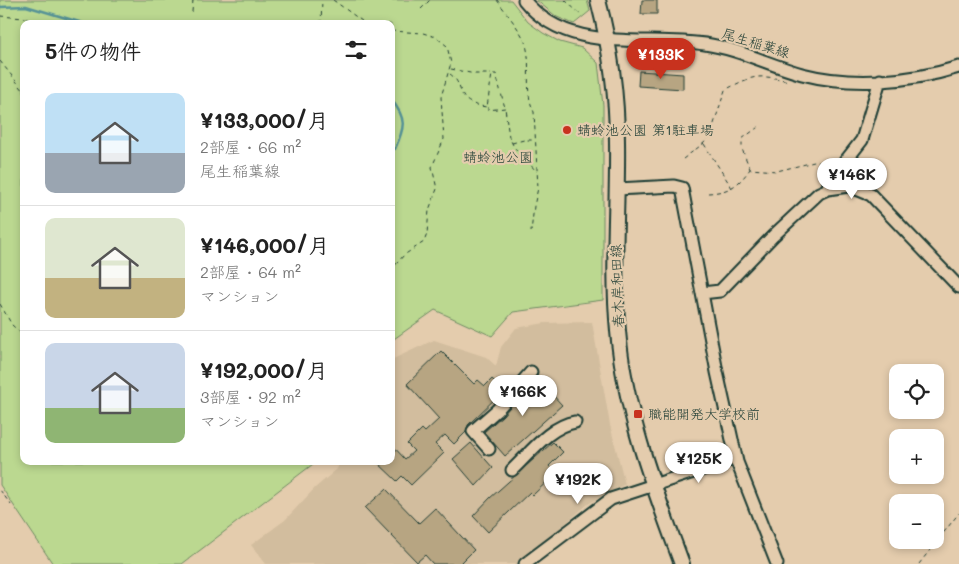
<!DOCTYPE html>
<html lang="ja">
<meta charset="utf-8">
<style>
:root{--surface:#fff;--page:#f2f2f2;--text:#222;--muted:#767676;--line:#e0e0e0;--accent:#c8321e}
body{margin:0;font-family:Mali,"Klee One",sans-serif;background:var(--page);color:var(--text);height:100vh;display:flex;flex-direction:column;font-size:19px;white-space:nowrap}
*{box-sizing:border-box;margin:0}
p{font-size:16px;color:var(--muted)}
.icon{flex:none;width:28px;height:28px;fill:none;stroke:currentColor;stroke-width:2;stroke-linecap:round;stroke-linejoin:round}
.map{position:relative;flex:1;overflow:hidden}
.sheet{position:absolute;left:20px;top:20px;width:375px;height:445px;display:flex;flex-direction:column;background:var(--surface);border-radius:10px;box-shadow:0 2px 8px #0003}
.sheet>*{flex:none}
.fabs{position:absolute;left:889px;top:364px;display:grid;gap:10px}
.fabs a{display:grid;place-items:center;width:55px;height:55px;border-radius:10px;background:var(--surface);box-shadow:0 2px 8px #0003;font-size:25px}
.price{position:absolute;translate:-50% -42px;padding:0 11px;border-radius:18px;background:#fff;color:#222;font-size:16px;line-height:32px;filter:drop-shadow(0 1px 2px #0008)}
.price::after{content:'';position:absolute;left:50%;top:30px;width:15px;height:11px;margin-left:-8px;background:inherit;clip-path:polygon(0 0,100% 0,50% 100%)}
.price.on{background:var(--accent);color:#fff}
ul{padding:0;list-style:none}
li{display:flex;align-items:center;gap:15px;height:125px;padding:0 25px}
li+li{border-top:1px solid var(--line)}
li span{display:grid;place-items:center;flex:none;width:140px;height:100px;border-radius:10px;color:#555}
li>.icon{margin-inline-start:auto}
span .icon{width:60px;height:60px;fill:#fffc;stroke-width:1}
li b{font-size:21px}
h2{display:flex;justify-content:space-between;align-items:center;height:60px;padding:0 25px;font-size:21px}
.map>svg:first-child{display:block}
</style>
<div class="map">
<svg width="959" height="564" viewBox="0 0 959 564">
<rect width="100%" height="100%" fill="#e4ccad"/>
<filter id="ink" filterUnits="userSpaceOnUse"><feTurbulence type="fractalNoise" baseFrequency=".02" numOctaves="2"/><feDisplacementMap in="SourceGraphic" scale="10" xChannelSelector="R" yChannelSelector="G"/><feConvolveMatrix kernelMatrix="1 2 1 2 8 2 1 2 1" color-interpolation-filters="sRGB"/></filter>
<g filter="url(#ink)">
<path fill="#d2bd9e" d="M592,322L610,425L625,484L588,504L518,564H266L251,545L285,520L315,488L337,469L340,461H391V360L434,340L486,357L496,366L501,347L516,328L545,323Z"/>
<path fill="#bbd890" stroke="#6d8a62" d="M0,0H511L528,22L543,33L560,42L582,48L598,63L603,105V300L513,312L492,336L435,310L391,341V24H24V461H317L182,564H53L0,485Z
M536,0H587L590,11L574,24L557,17Z"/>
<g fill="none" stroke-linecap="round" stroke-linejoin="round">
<path stroke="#579397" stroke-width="2.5" d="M0,7L26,6L86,24
M391,99C407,119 405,127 395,149"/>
</g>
<path fill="#b7a582" stroke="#1f3d34" d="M642,0H657V14H641Z
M639,71L683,74V89L638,86Z
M441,351L474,384L478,380L485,386L492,379L504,390L468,425L466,432L454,444L445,435L435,444L444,453L411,485L402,476L397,481L376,461H391V444L405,459L414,451L407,444L422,429L425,432L439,419L407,384Z
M536,377L562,405L505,456L484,432L503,415Z
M553,442L563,452L549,466L556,473L533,495L530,492L488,532L473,516L490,498Z
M471,443L493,468L476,486L453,459Z
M386,489L419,523L435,508L474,550L460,564H433L425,555L417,562L365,508Z"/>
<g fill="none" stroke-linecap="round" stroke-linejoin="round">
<defs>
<path id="minor" d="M524,0C568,55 643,35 705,44C739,49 769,65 802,74C852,87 910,82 959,67
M617,189L674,186L682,188L717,372L737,462L777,564
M828,189L829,182L862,140L880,80
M702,293L720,291L773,236L819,193L828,189L849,186L871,195L959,287
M489,449L473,431L497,410L531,372
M512,470C530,453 550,426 575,422
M525,564L611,499L736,458"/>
<path id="major" d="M598,0C610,46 617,94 617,142C618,205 612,268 618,331C625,413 654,488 682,564"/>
</defs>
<use href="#minor" stroke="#1f3d34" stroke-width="15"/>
<use href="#major" stroke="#1f3d34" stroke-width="18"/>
<path stroke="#1f3d34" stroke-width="1" stroke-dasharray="4 4" stroke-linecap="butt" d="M333,0L366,24
M497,0C504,10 522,32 525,42C533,64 523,90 534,112L538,188L534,206L531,232
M565,0L582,16
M421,9L430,0
M192,12L193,0
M0,16L24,18L46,24
M321,24L322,0
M391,31L423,33L436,37L447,46L451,63L441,97L444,139L432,167L437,189L429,210L427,234L424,242L404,255L391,270
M0,61L24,91
M451,69L475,74H491
M450,74C467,86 452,103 487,107L492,74H496L505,108L509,137L514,147L537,172
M488,107V110L505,108
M512,143L524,140H535
M704,144L732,188
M683,159L704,143L711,133L725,90C753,75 758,74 789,81
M750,169L742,149V139L761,125
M708,193C729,192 738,186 750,169L777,171L814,162L832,163
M0,304L12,325L24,336
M0,490L11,505
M919,564L959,513"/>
<use href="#minor" stroke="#e4ccad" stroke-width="11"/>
<use href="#major" stroke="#e4ccad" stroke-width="14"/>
</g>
</g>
<g fill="#c8321e" stroke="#e4ccad" stroke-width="2">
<circle cx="567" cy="130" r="5"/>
<rect x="633" y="409" width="10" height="10" rx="2.5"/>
</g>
<g text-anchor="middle" stroke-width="4.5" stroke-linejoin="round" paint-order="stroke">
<g font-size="14" fill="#1f3d34" stroke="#e4ccad">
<text transform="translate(756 43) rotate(17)" y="5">尾生稲葉線</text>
<text transform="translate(617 286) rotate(-92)" y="5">春木岸和田線</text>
</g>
<g font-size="14" fill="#1f3d34" stroke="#e4ccad" text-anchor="start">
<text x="577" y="135">蜻蛉池公園 第1駐車場</text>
<text x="648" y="419">職能開発大学校前</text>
</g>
<g font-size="14" fill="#274539" stroke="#e4ccad">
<text x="498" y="162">蜻蛉池公園</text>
</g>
</g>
</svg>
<div class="fabs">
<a><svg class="icon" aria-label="locate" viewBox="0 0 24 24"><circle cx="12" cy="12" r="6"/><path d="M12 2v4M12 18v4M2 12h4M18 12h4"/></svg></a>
<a>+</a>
<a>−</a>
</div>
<b class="price on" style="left:661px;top:80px">¥133K</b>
<b class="price" style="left:852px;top:200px">¥146K</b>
<b class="price" style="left:523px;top:417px">¥166K</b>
<b class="price" style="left:699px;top:484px">¥125K</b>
<b class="price" style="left:578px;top:505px">¥192K</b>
<section class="sheet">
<h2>5件の物件<svg class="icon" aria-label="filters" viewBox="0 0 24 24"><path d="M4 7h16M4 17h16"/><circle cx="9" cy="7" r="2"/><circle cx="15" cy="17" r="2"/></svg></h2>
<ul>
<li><span style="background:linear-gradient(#bfe0f5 60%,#9aa5b1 0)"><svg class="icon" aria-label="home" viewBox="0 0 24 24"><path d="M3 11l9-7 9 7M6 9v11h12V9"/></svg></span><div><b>¥133,000/月</b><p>2部屋 · 66 m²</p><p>尾生稲葉線</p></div></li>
<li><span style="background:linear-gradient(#dfe7d0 60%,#c2b280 0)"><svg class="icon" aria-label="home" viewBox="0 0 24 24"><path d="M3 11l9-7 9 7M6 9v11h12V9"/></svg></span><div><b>¥146,000/月</b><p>2部屋 · 64 m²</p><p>マンション</p></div></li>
<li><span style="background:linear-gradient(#c9d6e8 65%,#8fb573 0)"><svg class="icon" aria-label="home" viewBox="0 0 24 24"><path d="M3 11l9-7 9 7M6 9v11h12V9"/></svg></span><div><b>¥192,000/月</b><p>3部屋 · 92 m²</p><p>マンション</p></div></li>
</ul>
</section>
</div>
